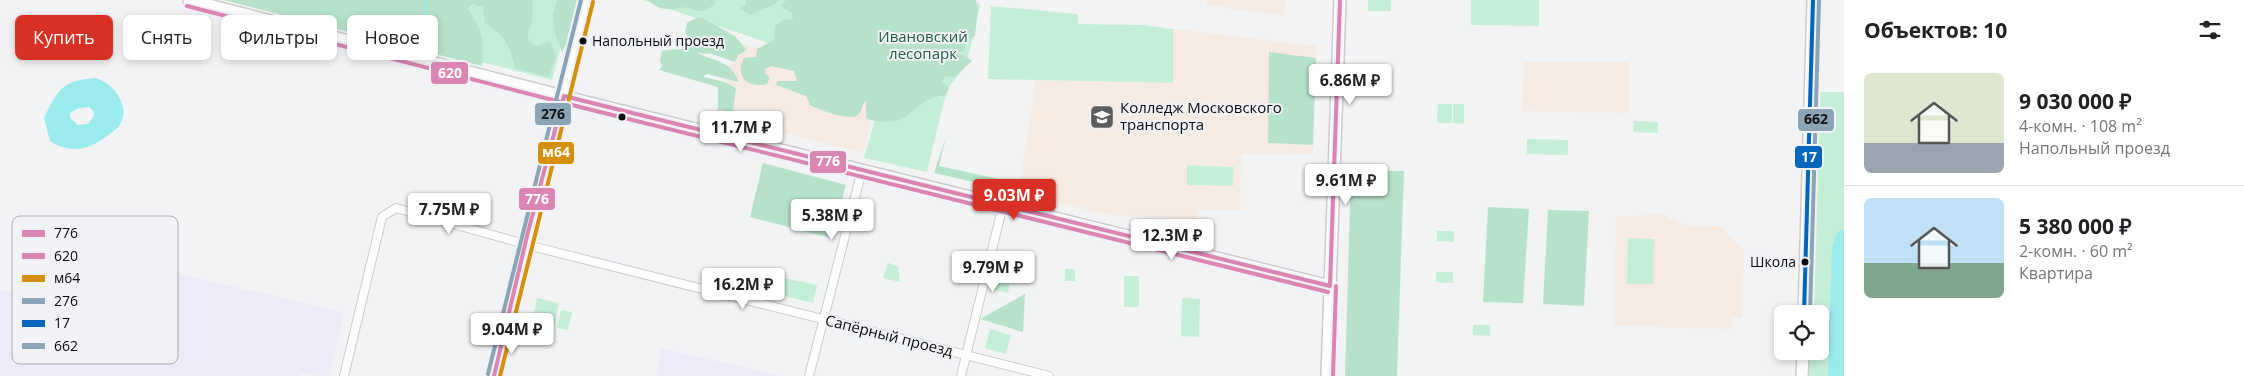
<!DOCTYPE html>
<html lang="ru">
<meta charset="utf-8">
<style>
:root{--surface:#fff;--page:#f2f2f2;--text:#202124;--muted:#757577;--line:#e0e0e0;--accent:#d93025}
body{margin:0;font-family:"Open Sans",sans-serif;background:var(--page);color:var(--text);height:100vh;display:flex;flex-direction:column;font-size:19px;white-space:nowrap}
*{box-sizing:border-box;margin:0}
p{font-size:16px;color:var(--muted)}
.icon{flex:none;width:28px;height:28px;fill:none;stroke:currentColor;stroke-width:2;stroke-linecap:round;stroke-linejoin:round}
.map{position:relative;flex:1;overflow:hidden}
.drawer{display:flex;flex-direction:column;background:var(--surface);width:400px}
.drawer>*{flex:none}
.guide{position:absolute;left:15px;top:15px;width:475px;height:45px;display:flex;gap:10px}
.fabs{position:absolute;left:1774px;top:305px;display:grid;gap:10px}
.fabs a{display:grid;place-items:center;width:55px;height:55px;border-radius:8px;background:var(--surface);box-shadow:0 2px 8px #0003;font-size:25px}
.price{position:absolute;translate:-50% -42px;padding:0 11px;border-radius:5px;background:#fff;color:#222;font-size:16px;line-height:32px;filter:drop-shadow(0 1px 2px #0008)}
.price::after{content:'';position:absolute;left:50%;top:30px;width:15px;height:11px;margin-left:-8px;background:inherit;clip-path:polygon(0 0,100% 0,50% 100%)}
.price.selected{background:var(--accent);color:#fff}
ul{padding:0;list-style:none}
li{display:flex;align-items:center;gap:15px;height:125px;padding:0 20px}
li+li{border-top:1px solid var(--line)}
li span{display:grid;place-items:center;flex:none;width:140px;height:100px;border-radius:8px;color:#555}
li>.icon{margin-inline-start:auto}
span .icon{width:60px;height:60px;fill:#fffc;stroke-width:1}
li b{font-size:21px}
h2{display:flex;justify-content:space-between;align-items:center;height:60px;padding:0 20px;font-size:21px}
.tag{padding:0 18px;border-radius:8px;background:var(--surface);box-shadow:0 2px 8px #0003;font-size:18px;line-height:45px}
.tag.selected{background:var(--accent);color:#fff}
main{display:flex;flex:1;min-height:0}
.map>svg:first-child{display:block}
</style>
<main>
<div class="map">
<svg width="1844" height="376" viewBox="0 0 1844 376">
<rect width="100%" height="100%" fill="#f1f3f5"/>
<path fill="#f5ebe3" d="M1207,0H1285L1284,16L1207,5Z
M1173,29L1316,46L1313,154L1241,153L1240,210H1198L1197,219L1108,215L1052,201V189L1020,184L1036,80L1173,83Z
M736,42L881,82L863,153L715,115Z
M1524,62H1629V113L1522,111Z
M1661,214L1684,225L1721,226L1744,251L1742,318H1733L1732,329L1614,326L1616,217Z"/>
<path fill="#eeeaf7" d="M93,253L344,313L329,376L300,374L299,376H0V290L80,309Z
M662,348L779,376H656Z"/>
<path fill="#c4efd6" d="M236,0H573L552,80Z
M643,0H971L975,4L979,3L980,7L966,66L950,85L943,104L927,172L864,158L882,95L777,46Z
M1368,0H1391V11H1368Z
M1471,0H1539V26L1471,25Z
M991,6L1078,14V24L1142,25L1173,29V83L988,79Z
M1815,92H1844V376H1806V351H1820V314H1808Z
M1438,104H1452V123H1437Z
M1453,104H1464V124L1453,123Z
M1634,121L1658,122V133L1633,132Z
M1527,139L1568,140V155L1527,154Z
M1187,165L1234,167L1233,186L1187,185Z
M1437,231H1454V242L1437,241Z
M1628,238L1654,239L1653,284H1627Z
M888,263L898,266L900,282L883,278Z
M998,265L1012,267L1008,293L994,290Z
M1065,269H1075V281H1065Z
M1436,272H1453V283L1436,282Z
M1124,276H1139V307H1124Z
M784,278L817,285L813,303L780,295Z
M537,298L559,303L554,327L532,322Z
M1182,298L1200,299L1199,337L1181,336Z
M561,310L572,312L568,330L557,328Z
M1473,325H1490V336L1473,335Z
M990,329L1011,335L1006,354L985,348Z"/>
<path fill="#b6e2c9" d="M224,0H533L532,21L527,40L536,46L550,41L556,56L549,77L515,68C508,42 507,38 485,23L483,7L472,4L467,9C484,30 484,40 482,66Z
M557,0H579L569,39L562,52L555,33L553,16Z
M649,0H715V4C705,12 698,14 687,7C673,10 659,12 649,0Z
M745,0H780C772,7 761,8 751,15L740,9L746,4Z
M786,0H976L978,9L975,36L967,41L964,51L957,53L965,56L972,61L954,77L945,76L942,82L949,88L945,95C907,99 918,131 866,119V100C862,105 862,110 859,114C853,123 818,109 810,105L806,96L776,85L777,81H797L794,71L771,66L765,69V73L770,78L767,84C748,89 734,76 744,58L756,57L757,49L774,40L775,26L783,20L793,19L792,13L780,6Z
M697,18H703L735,36L747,50L738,55L735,62L712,54L697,53C716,62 730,60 739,82L707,74L703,77L725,82L736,88L733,112L718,110V87L659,70L662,66L660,60L662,51C671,48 678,51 688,47L690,38L685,33L687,23Z
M1269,52L1316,58L1313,145L1268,143Z
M946,137L939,166L999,179L996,187L934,173Z
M763,163L846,185L831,238L750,217Z
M1351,171H1404L1397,376H1345Z
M1488,207L1529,209L1523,303L1483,302Z
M1548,210L1589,211L1584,306L1543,304Z
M1025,294L1023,332L980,319Z"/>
<path fill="#9bebed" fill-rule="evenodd" d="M96,78C114,84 132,107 119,126C116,130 110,133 107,136C89,150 70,154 50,141L44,118C58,90 62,80 96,78ZM89,107L93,111L94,116L88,124L78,125L70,118V113L79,108Z
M1844,229V376H1828L1832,249C1834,241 1835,230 1844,229Z"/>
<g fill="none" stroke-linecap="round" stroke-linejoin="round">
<path stroke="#9bebed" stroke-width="2" d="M426,0V24"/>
<defs>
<path id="street" d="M344,376L382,217L396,208L539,248L1049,376
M809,376L862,170
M961,376L1003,205"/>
<path id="secondary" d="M189,0L582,101L1330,286
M1804,314L1813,0
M494,376L587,0
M1327,376L1340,0
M1802,376L1803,351"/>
</defs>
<use href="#street" stroke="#cacbcd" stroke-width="10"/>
<use href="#secondary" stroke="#cacbcd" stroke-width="14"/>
<use href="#street" stroke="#fdfdfe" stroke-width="8"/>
<use href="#secondary" stroke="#fdfdfe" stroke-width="11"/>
<defs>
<path id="bus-1" d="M564,96L1330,286
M1330,286L1340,0
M494,376L528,232L564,96"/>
<path id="bus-2" d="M187,6L580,107L1328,292
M1333,376L1336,286"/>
<path id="bus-3" d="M500,376L593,2"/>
<path id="bus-4" d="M488,374L581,0"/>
<path id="bus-5" d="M1804,314L1813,0"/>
<path id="bus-6" d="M1810,314L1819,0"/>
</defs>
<use href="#bus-1" stroke="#f0f2f6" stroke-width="8"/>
<use href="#bus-2" stroke="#f0f2f6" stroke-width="8"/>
<use href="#bus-3" stroke="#f0f2f6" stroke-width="8"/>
<use href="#bus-4" stroke="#f0f2f6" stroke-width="8"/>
<use href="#bus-5" stroke="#f0f2f6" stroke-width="8"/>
<use href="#bus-6" stroke="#f0f2f6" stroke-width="8"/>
<use href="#bus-1" stroke="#da85b4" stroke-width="4"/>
<use href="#bus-2" stroke="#da85b4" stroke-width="4"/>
<use href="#bus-3" stroke="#d4900a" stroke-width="4"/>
<use href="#bus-4" stroke="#8ba5b6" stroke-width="4"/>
<use href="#bus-5" stroke="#0065bd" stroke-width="4"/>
<use href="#bus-6" stroke="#8ba5b6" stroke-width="4"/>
</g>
<defs>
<symbol id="university-square" viewBox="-11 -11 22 22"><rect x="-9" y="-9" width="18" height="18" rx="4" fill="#5c5d5e" stroke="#f0f2f6"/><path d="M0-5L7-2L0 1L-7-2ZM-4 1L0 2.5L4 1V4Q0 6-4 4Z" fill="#fff"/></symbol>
</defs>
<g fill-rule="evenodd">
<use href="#university-square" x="1088" y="103" width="28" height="28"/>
</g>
<g fill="#0b0c0d" stroke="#f0f2f6" stroke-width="2">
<circle cx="583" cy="41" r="4.5"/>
<circle cx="622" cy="117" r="4.5"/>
<circle cx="1805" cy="262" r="4.5"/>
</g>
<g text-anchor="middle" stroke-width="4" stroke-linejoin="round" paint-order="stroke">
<g font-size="14" fill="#0b0c0d" stroke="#f0f2f6" text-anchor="start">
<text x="592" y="46">Напольный проезд</text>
<text x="1796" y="267" text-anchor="end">Школа</text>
</g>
<g font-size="15" fill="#225b3c" stroke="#f0f2f6">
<text x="923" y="42">Ивановский<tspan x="923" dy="17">лесопарк</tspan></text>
</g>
<g font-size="15" fill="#0b0c0d" stroke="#f0f2f6" text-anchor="start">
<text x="1120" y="113">Колледж Московского<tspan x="1120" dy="17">транспорта</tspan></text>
</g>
<g font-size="15" fill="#0b0c0d" stroke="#f0f2f6">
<text transform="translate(889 336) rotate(14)" y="5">Сапёрный проезд</text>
</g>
</g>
<rect x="12" y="216" width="166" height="148" rx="8" fill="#f0f2f6" stroke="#abadb0" stroke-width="1"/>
<rect x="22" y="230" width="23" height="7" fill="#da85b4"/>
<rect x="22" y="253" width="23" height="6" fill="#da85b4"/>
<rect x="22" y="275" width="23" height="7" fill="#d4900a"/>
<rect x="22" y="298" width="23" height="6" fill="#8ba5b6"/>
<rect x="22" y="320" width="23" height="7" fill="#0065bd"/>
<rect x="22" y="343" width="23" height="6" fill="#8ba5b6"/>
<g font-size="14" fill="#0b0c0d">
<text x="54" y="238">776</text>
<text x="54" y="261">620</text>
<text x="54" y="283">м64</text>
<text x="54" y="306">276</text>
<text x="54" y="328">17</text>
<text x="54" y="351">662</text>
</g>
<g stroke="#f0f2f6" stroke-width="2">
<rect x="430" y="61" width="39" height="24" rx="5" fill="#da85b4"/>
<rect x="534" y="102" width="38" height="24" rx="5" fill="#8ba5b6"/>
<rect x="1797" y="108" width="38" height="24" rx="5" fill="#8ba5b6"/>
<rect x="537" y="141" width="38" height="24" rx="5" fill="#d4900a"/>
<rect x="1794" y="145" width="29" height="24" rx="5" fill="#0065bd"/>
<rect x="809" y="150" width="38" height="24" rx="5" fill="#da85b4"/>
<rect x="518" y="187" width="38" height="24" rx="5" fill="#da85b4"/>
</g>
<g font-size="14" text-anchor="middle" font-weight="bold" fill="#fff">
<text x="450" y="78">620</text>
<text x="556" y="157">м64</text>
<text x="1809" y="162">17</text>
<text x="828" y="166">776</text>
<text x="537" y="204">776</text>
</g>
<g font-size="14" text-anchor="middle" font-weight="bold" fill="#111">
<text x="553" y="119">276</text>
<text x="1816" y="124">662</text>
</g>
</svg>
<div class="fabs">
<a><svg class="icon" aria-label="locate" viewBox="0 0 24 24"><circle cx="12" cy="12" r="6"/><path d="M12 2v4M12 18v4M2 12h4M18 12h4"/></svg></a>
</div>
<b class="price" style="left:1350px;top:106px">6.86M ₽</b>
<b class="price" style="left:741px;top:153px">11.7M ₽</b>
<b class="price" style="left:1346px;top:206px">9.61M ₽</b>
<b class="price selected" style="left:1014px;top:221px">9.03M ₽</b>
<b class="price" style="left:449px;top:235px">7.75M ₽</b>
<b class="price" style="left:832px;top:241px">5.38M ₽</b>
<b class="price" style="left:1172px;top:261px">12.3M ₽</b>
<b class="price" style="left:993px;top:293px">9.79M ₽</b>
<b class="price" style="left:743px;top:310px">16.2M ₽</b>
<b class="price" style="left:512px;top:355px">9.04M ₽</b>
<div class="guide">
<a class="tag selected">Купить</a>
<a class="tag">Снять</a>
<a class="tag">Фильтры</a>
<a class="tag">Новое</a>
</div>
</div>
<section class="drawer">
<h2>Объектов: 10<svg class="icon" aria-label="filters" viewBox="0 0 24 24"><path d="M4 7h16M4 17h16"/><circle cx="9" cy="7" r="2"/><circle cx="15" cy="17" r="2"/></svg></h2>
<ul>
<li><span style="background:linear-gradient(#dfe7d0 70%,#9aa5b1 0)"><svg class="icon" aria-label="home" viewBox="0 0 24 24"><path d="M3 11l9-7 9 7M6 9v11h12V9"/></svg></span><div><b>9 030 000 ₽</b><p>4-комн. · 108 m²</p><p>Напольный проезд</p></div></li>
<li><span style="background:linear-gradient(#bfe0f5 65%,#7fa58c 0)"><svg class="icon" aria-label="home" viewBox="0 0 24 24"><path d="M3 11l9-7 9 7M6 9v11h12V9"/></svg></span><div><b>5 380 000 ₽</b><p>2-комн. · 60 m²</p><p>Квартира</p></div></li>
</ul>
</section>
</main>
